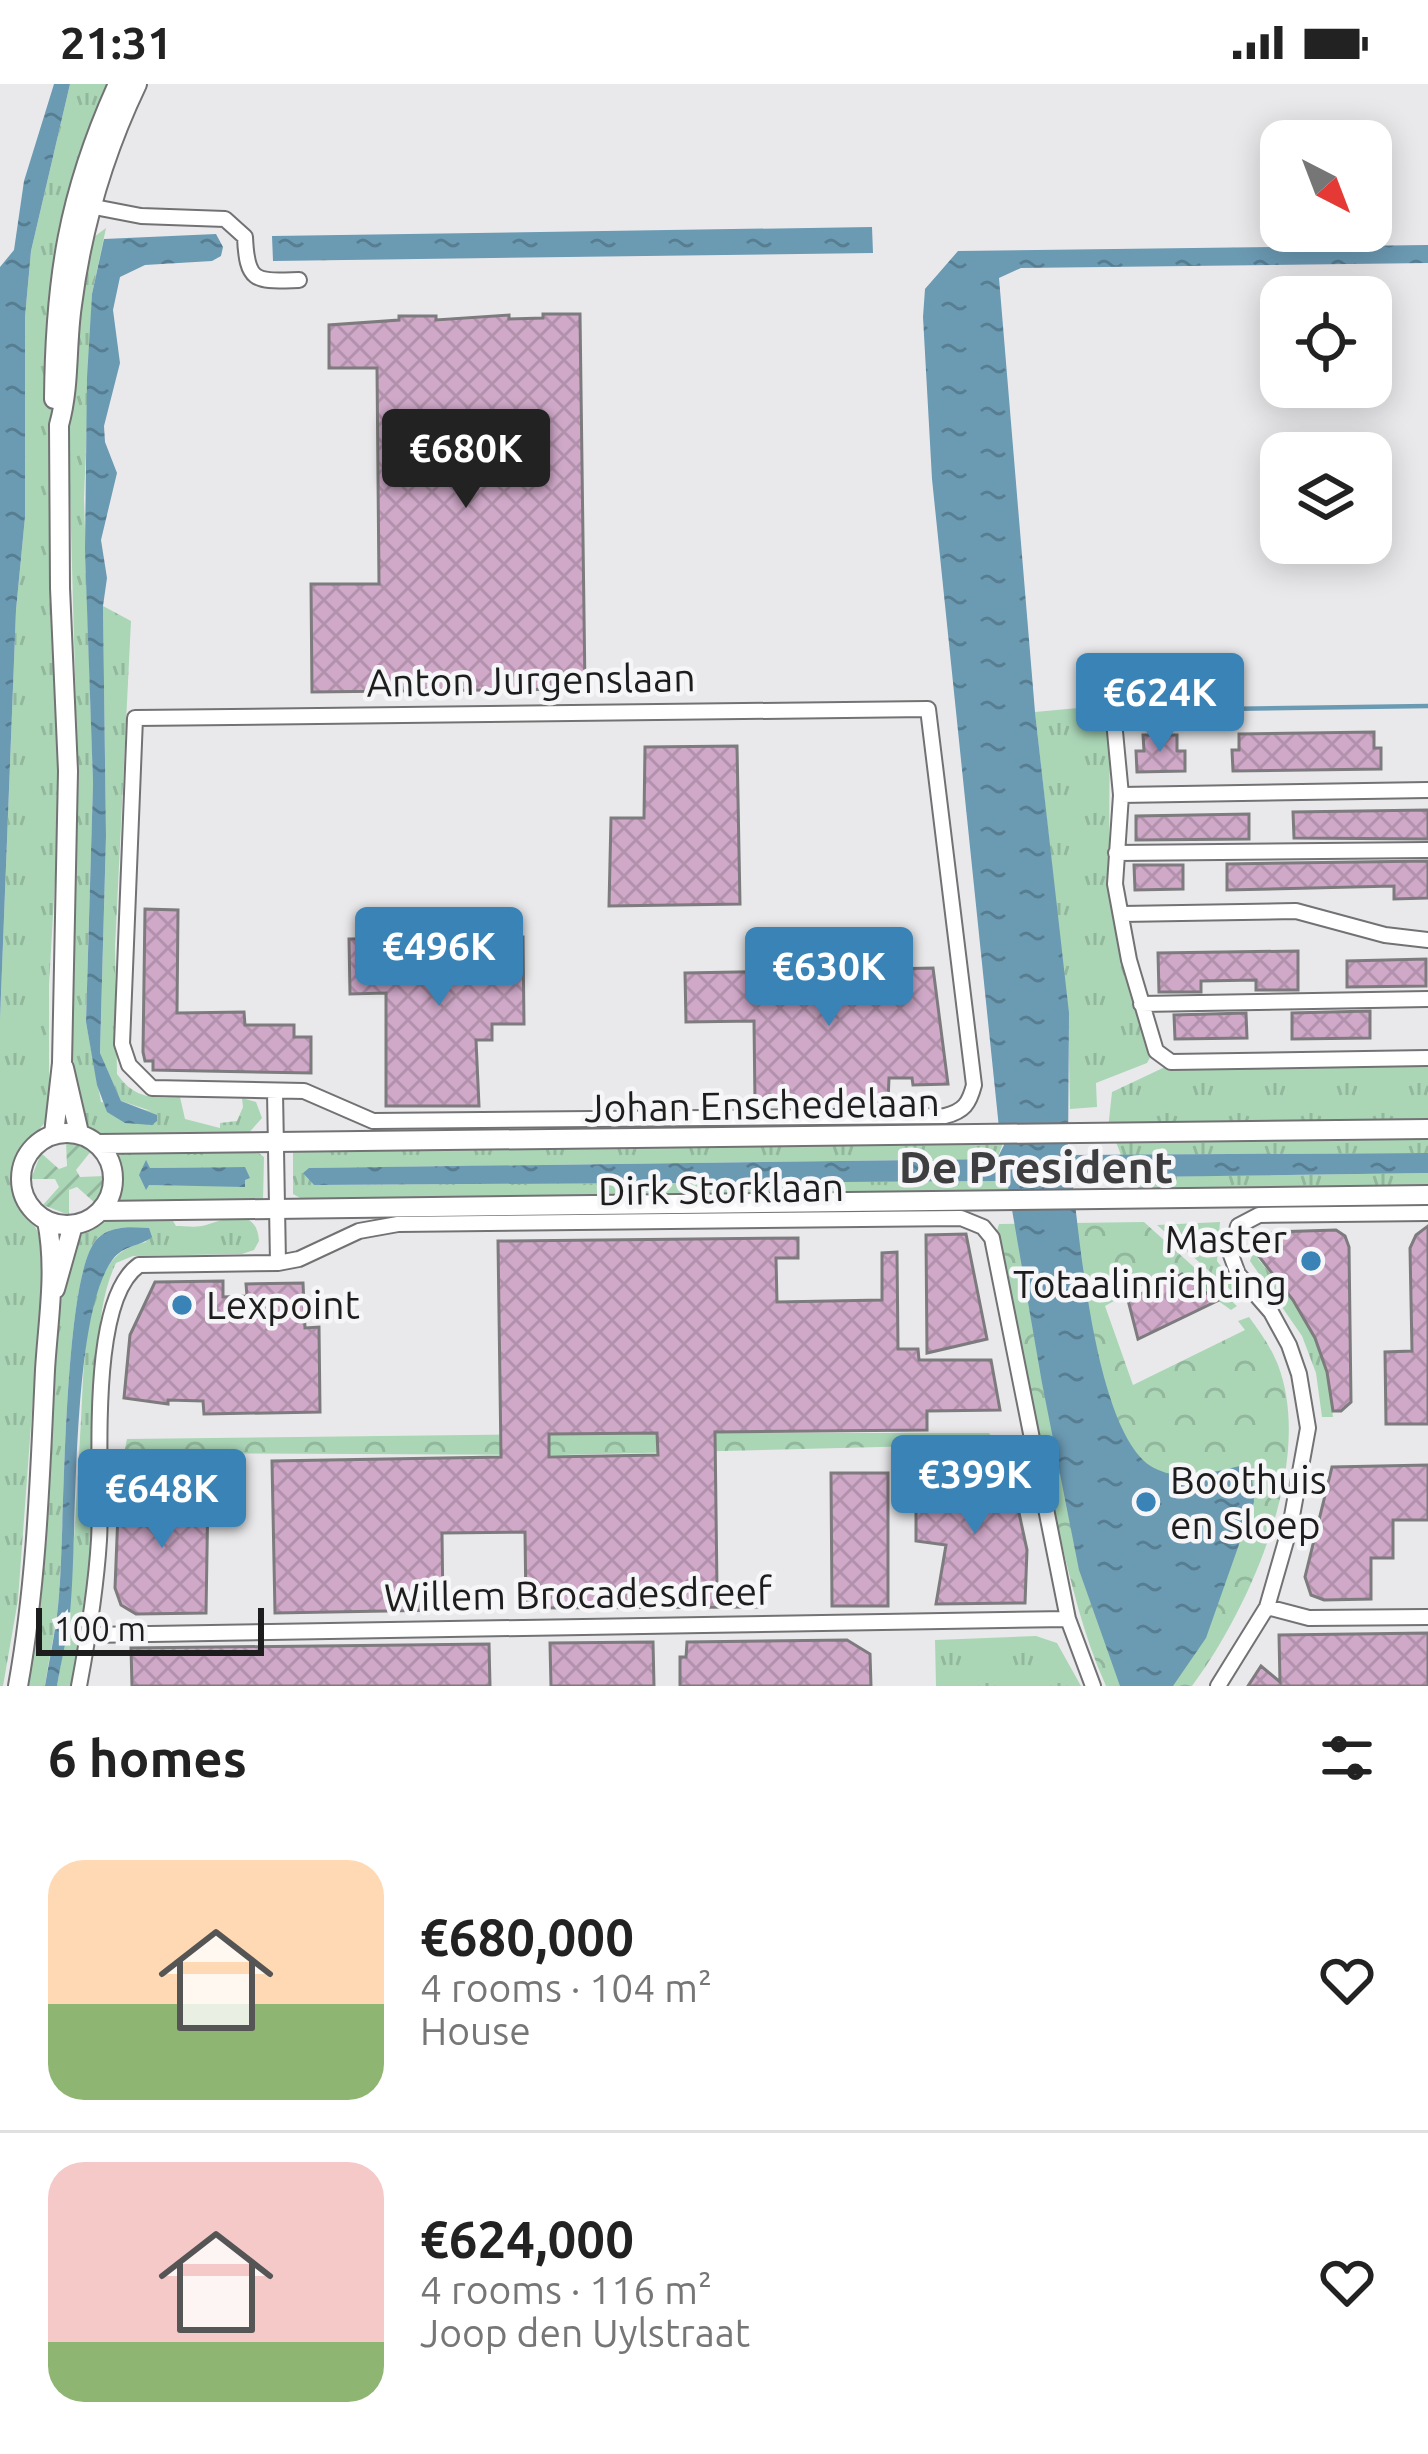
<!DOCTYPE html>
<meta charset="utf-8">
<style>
:root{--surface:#fff;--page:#f2f2f2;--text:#222;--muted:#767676;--line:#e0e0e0;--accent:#3a83b7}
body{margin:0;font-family:Ubuntu,sans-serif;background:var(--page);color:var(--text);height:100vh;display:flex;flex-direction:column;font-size:45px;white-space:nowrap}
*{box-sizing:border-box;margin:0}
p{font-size:39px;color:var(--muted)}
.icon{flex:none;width:66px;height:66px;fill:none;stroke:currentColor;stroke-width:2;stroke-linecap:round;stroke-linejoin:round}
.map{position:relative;height:1602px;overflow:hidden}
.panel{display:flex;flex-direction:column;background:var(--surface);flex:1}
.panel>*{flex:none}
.needle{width:78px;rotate:138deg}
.fabs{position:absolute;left:1260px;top:36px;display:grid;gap:24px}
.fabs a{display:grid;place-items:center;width:132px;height:132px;border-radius:24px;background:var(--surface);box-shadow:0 6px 30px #0003;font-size:60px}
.scale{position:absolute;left:36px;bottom:30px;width:228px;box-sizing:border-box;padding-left:12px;border:6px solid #1d1d1e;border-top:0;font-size:33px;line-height:42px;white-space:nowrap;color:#1d1d1e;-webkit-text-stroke:9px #f6f6f8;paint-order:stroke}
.price{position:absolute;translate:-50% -102px;padding:0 27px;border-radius:12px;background:var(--accent);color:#fff;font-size:39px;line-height:78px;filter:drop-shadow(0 3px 6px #0008)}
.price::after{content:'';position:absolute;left:50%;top:72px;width:36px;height:27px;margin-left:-18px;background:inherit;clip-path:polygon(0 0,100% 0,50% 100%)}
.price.selected{background:#222;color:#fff}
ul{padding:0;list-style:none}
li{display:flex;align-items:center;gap:36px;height:300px;padding:0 48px}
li+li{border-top:3px solid var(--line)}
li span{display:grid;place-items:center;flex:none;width:336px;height:240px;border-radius:36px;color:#555}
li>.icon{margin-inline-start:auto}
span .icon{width:144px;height:144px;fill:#fffc;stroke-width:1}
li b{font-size:51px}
h2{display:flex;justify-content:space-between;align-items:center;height:144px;padding:0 48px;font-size:51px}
.status{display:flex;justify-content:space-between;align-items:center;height:84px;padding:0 60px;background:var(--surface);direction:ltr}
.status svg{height:33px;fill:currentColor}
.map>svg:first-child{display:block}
</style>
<div class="status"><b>21:31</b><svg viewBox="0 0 49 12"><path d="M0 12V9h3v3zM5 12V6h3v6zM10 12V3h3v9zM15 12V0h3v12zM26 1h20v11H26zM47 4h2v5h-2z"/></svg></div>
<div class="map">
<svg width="1428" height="1602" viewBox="0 0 1428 1602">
<defs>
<pattern id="grass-tufts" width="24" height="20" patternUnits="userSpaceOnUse" patternTransform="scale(3)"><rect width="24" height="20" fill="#aad6b6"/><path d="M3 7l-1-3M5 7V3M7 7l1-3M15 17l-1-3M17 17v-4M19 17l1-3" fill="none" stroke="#92b79c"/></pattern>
<pattern id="forest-crowns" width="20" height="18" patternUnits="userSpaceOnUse" patternTransform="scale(3)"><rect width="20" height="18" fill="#aad6b6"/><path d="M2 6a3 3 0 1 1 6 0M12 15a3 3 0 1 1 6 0" fill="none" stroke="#92b79c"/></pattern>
<pattern id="garden-furrows" width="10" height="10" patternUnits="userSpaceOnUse" patternTransform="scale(3)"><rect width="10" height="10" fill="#aad6b6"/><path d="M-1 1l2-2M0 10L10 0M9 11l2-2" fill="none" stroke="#92b79c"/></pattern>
<pattern id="water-ripples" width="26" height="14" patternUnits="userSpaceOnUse" patternTransform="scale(3)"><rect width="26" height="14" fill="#6b9ab3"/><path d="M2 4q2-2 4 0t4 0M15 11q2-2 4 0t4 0" fill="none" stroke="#577d91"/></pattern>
<pattern id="building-cross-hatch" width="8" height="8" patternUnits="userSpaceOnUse" patternTransform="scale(3)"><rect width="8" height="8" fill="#d0a9c9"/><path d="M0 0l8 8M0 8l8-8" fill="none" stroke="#b291ac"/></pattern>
</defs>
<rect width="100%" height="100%" fill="#e9e9eb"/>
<path fill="url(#grass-tufts)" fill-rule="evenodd" d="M70,0H115L52,231L50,455L59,727L49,901V1031C42,1048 26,1053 18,1068C0,1110 36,1128 44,1166L18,1516L3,1602H0V936L16,526L25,433V233L31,167Z
M106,144L92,210L84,414L93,699L86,938L101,1018L151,1027L121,1017L100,970L106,752L103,522L131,537L115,863L117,990C135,1015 151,1014 180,1013L185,1035L220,1044V1039L237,1037L243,1023L242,1014L256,1018L262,1034L247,1051L103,1055L83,1037L73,982L71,901L78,700L68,337L87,158Z
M1110,621L1109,778L1124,887L1151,972L1147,979L1096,999L1097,1023L1070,1025L1068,928L1035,628Z
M1428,980V1039L1108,1045L1112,1008L1165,983Z
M1428,1050V1069L1121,1071L1114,1053Z
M991,1056L1003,1059L997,1075L310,1084L304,1089L314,1101L1008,1097L1011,1110L311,1120L293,1110V1067Z
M113,1066L256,1067L264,1073L263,1117L115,1121C124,1100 125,1086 113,1066ZM150,1084L244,1083L245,1102L148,1101Z
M1428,1089V1107L1141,1109L1132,1093Z
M113,1131L173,1137L176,1142C185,1142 197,1144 206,1141C227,1134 257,1123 259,1157L254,1166L242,1170L133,1172L116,1179C92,1229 99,1298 96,1353C93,1437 88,1519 73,1602H57C72,1520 75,1437 80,1354C84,1300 81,1239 104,1190C114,1170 125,1163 146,1158L149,1144C130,1143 111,1141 97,1155C62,1192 65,1449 59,1511C57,1541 49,1572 45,1602H28L46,1464L57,1249L62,1211L78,1152Z
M1220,1138L1217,1177L1245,1213L1242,1216L1157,1141Z
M1258,1155V1175L1293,1216L1315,1254L1327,1288L1333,1333H1322L1316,1289L1302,1252L1250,1177Z
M1036,1552L1057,1559L1081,1602H936L935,1556Z"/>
<path fill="url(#forest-crowns)" d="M1144,1138L1237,1222L1231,1226L1172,1184L1150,1204L1145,1200L1105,1222L1133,1301L1245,1246L1238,1237L1249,1233C1260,1248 1271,1263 1278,1281C1315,1378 1250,1524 1192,1602H1106C1083,1551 1071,1498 1058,1444C1033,1346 1016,1246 997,1147L999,1140Z
M624,1349H989L998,1360L560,1371L124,1369L127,1355Z"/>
<path fill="url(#garden-furrows)" d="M66,1057L92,1066L76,1086L80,1093L105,1092L104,1104L95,1119L77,1103L69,1106V1131L43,1121L59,1103L55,1095H31L41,1069L59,1085L67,1082Z"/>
<path fill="url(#water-ripples)" d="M54,0H70L31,167L25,233V433L16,526L0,936V183L14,166L24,97Z
M872,143L873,169L273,177L272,152Z
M216,150L223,163L221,172L212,177L145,181L120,193L113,226L120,279L104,342L105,358L117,389L101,456L107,494L103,522L106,752L100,969L121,1017L157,1031V1037L152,1041L125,1039L107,1028L97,1001L86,938L93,699L85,466L87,294L92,210L104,155Z
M1428,161V179L1021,184L999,194L1035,628L1069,929L1068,1071L1428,1069V1089L1072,1094C1080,1156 1096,1353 1154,1384C1183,1399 1215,1387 1245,1381L1252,1393L1254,1418L1206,1554L1173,1602H1120L1079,1486L1042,1299L1007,1097L314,1101L303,1089L309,1084L997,1075L1004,1061L999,1044L932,395L923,233L925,205L958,167Z
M146,1076L150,1084L245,1083L250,1094L245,1096V1103L149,1101L146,1106L139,1091Z
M149,1144L152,1153C139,1163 124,1161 113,1175C70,1232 78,1450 70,1529C67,1554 61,1578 57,1602H45C50,1572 57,1541 59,1511C65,1449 62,1191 97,1155C111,1141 131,1143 149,1144Z"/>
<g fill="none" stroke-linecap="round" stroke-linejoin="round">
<path stroke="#6b9ab3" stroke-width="4.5" d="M1092,627L1428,622"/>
</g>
<path fill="url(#building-cross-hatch)" stroke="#7d7b7d" stroke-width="3" fill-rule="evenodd" d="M543,230H580L585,605L312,608L311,500H379L377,284H329V241L399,236V232H436V236L509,231V235L543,234Z
M1374,648V664H1381V685L1233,687L1232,666H1239V650Z
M1143,651H1177V667H1185V687L1137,688L1136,667H1144Z
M737,662L740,820L609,822L611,734H644L645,663Z
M1428,726V755L1294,754L1293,728Z
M1249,730V755L1136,756V732Z
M1428,777V814L1394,815V802L1227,806V780Z
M1134,781H1183V805L1135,806Z
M145,825L178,826L177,929L244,928L245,941H294V953H311V989L153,986V977H145L143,968Z
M523,853L524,940H492V956H476L479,1022H386V909L350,910L349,855Z
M1298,867V906H1256V896L1201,897V908H1159L1158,869Z
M1426,875V902L1347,903V877Z
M933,884L948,1000L913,1001L912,994H889L888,1017L755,1019L754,937L686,938L685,889Z
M1370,927V954L1292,955V929Z
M1246,929L1247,954L1175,955L1174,931Z
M1428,1142V1340H1386L1385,1268L1412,1267L1410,1164L1416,1151Z
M1336,1146L1345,1152L1349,1163L1351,1318L1341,1327H1333L1327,1288L1315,1254L1293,1216L1257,1170L1260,1158L1273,1148Z
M966,1150L987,1255L927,1269L926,1151Z
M798,1154V1174H776L777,1218L882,1216V1169L897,1168L898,1265H918L919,1276H991L1000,1326L927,1327V1346L715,1348L717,1504L764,1503V1523L526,1524L525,1448L442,1449L443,1526L275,1529L272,1377L501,1373L498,1157ZM657,1349L658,1371L549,1373V1350Z
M1182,1190L1217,1217L1138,1255L1128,1216Z
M223,1197V1213L247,1212L246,1200L303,1199L305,1244L319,1243L320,1328L204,1330L203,1317L168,1316V1320L124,1314L130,1251L155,1198Z
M1428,1381V1436H1393V1474H1371V1515L1324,1516L1311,1511L1305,1493L1332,1383Z
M1010,1387L1027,1466L1025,1519L936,1520L946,1461L916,1457V1415H929V1388Z
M831,1389H888V1522H832Z
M119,1404L208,1408L206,1529L136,1530L121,1521L115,1504Z
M1428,1549V1602H1248L1261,1582L1280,1598L1279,1551Z
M847,1556L870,1570L871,1602H680V1573H686L687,1558Z
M653,1558L654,1602H551L550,1559Z
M489,1560L490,1602H132L131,1564Z"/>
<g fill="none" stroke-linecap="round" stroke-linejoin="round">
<defs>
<path id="street" d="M84,121L141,132L225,135L245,153C247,200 256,197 299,196
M928,625L974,1001C969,1020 964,1027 945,1032L373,1037L304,1007L152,1004L129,981L122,960L135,634Z
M1114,637L1121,711L1115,800L1129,876L1156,967L1171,978L1428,974
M1121,711L1428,706
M1116,769L1428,766
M1122,830L1296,827L1385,851L1428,856
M1141,920L1428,915
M278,1179L299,1175L359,1147L398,1140L961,1134L983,1143L992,1154L1068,1535L1093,1602
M1267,1523L1309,1534L1428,1533
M89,1551L1068,1535
M79,1602C88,1554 96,1505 99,1456C103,1393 86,1218 139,1181L278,1179L275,1008
M1218,1602L1267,1523L1290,1443L1308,1344L1299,1290L1289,1261L1271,1228L1238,1190L1231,1171L1238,1142L1259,1131L1428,1129"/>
<path id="secondary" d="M54,315C55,195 68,110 118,0
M64,984L79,1049
M21 1095a46 46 0 1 1 92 0a46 46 0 1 1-92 0Z
M54,1050L62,979L68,687L60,504L59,341C70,302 66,261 72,221C82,143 103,71 137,0
M98,1060L1428,1045
M100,1127L1428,1111
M55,1205L73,1141
M18,1602C37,1497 40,1392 45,1286C48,1236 57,1186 47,1137"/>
</defs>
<use href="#street" stroke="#727274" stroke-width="18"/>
<use href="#secondary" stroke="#727274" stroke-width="22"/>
<use href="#street" stroke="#fff" stroke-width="14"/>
<use href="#secondary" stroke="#fff" stroke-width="18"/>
</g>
<g fill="#3a83b7" stroke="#f6f6f8" stroke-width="4.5">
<circle cx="1311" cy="1177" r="12"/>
<circle cx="182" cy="1221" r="12"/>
<circle cx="1146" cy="1418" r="12"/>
</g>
<g text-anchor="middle" stroke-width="9" stroke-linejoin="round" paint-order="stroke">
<g font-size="39" fill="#1d1d1e" stroke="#f6f6f8">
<text transform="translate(531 596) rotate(-1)" y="14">Anton Jurgenslaan</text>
<text transform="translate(762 1021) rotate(-1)" y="14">Johan Enschedelaan</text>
<text transform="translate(721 1105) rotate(-1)" y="14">Dirk Storklaan</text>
<text transform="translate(578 1510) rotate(-1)" y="14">Willem Brocadesdreef</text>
</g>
<g font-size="39" fill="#1d1d1e" stroke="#f6f6f8" text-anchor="start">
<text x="1287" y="1169" text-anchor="end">Master<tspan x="1287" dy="45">Totaalinrichting</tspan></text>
<text x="206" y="1235">Lexpoint</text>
<text x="1170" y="1410">Boothuis<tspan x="1170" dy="45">en Sloep</tspan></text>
</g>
<g font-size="45" font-weight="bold" fill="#3e3e40" stroke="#f6f6f8">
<text x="1036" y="1099">De President</text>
</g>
</g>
</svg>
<div class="fabs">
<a><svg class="needle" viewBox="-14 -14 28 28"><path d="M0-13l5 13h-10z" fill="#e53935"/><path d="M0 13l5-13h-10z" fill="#767676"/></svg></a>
<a><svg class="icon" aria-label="locate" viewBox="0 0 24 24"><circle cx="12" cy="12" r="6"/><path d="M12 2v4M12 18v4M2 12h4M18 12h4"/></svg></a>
<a><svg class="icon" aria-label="layers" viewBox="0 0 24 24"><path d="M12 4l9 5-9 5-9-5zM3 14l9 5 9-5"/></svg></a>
</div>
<div class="scale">100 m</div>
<b class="price selected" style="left:466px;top:427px">€680K</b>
<b class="price" style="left:1160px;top:671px">€624K</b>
<b class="price" style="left:439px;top:925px">€496K</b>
<b class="price" style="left:829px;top:945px">€630K</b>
<b class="price" style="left:975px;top:1453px">€399K</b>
<b class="price" style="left:162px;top:1467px">€648K</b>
</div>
<section class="panel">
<h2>6 homes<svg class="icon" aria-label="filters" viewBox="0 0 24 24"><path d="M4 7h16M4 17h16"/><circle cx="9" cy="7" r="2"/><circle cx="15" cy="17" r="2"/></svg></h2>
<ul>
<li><span style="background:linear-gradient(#ffd9b3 60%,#8fb573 0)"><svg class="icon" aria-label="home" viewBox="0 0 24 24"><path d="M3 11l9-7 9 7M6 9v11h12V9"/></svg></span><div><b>€680,000</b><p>4 rooms · 104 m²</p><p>House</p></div><svg class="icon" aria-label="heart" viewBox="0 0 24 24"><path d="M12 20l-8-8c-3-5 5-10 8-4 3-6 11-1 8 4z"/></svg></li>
<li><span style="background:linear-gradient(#f6c9c9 75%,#8fb573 0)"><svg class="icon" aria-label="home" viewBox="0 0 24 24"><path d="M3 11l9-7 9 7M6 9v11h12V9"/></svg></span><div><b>€624,000</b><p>4 rooms · 116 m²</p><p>Joop den Uylstraat</p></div><svg class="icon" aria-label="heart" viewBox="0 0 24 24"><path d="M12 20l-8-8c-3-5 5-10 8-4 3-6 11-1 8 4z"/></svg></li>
</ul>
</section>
